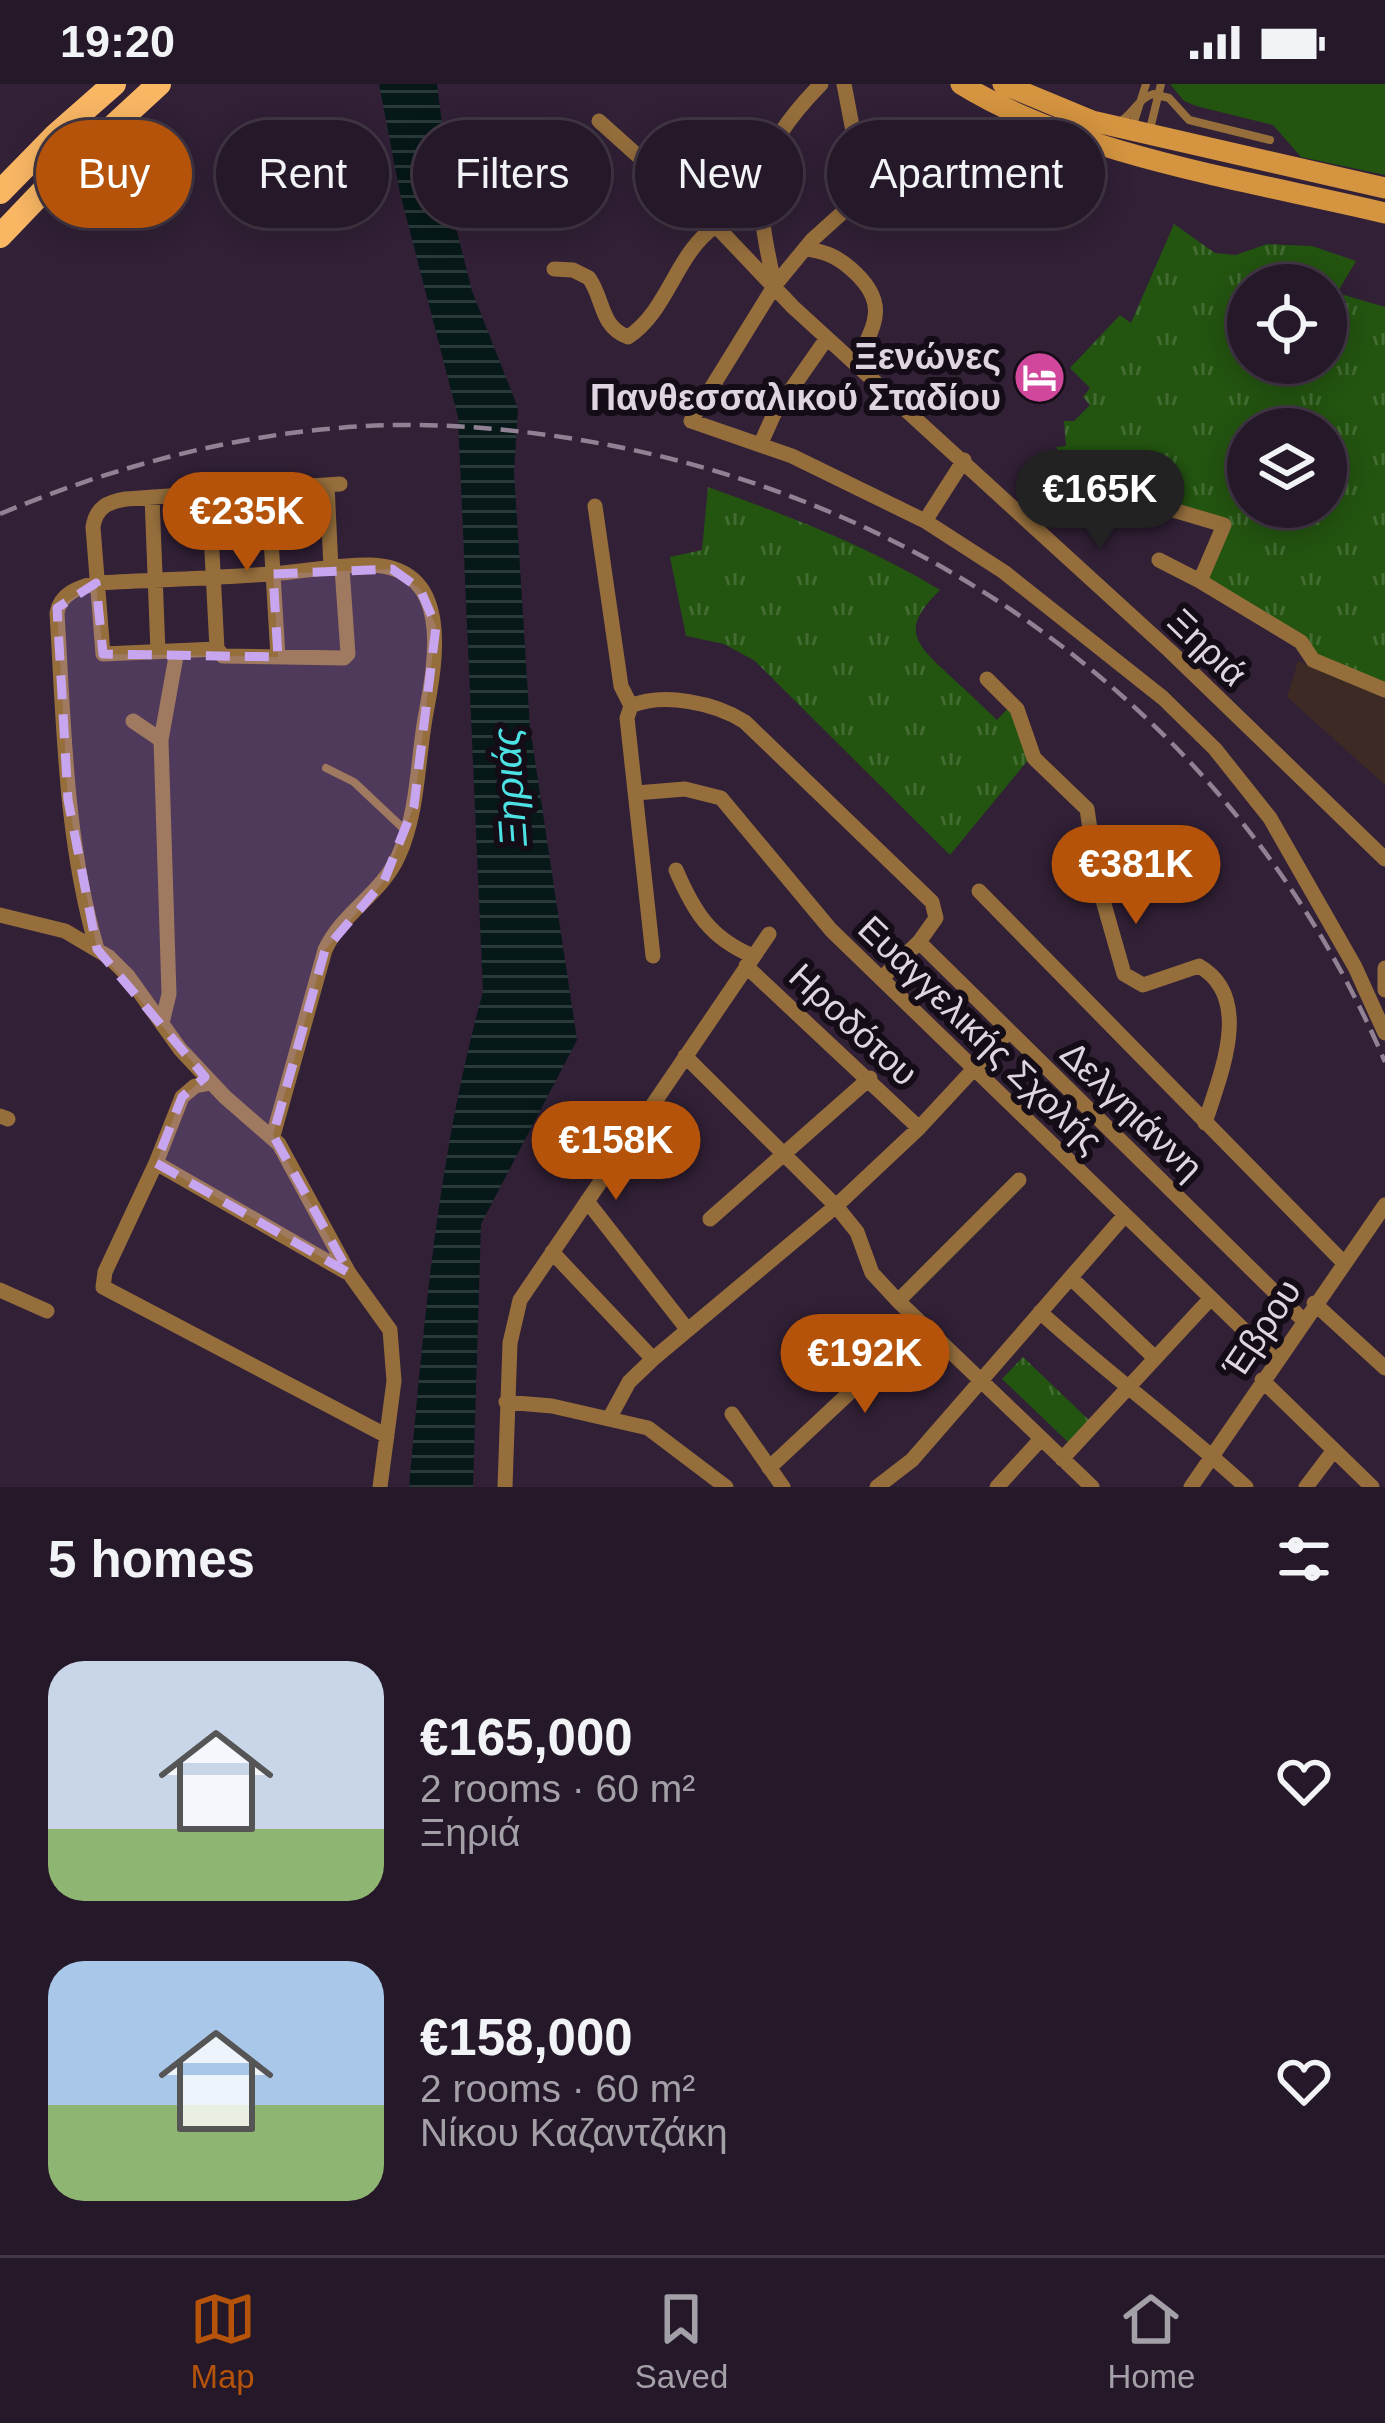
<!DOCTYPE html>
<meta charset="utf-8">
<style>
:root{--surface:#251828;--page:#2d2130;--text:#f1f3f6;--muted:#a3a0a8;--line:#423745;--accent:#b45309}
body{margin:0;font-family:Arial,sans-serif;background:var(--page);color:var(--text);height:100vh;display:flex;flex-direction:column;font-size:45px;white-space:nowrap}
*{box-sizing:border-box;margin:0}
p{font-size:39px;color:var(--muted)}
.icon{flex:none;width:66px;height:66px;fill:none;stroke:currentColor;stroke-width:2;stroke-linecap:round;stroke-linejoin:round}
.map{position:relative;height:1403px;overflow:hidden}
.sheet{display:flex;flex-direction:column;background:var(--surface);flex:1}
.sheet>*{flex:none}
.banner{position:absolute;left:36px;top:36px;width:1314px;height:108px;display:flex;gap:24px}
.controls{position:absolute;left:1227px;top:180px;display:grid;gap:24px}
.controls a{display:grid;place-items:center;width:120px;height:120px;border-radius:50%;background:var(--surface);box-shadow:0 6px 30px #0003,0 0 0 3px var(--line);font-size:60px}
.price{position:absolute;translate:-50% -102px;padding:0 27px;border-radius:42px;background:var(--accent);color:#fff;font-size:39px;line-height:78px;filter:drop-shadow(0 3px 6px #0008)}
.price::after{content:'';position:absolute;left:50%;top:72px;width:36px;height:27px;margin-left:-18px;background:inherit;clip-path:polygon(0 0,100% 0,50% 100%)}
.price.active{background:#222;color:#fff}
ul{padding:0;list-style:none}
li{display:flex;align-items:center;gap:36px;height:300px;padding:0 48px}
li span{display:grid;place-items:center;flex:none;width:336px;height:240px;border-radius:36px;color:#555}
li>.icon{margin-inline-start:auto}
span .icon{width:144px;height:144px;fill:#fffc;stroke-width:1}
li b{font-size:51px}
h2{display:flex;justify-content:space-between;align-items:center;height:144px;padding:0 48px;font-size:51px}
.chip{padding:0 42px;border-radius:54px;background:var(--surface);box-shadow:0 6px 30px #0003,0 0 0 3px var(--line);font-size:42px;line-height:108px}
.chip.active{background:var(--accent);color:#fff}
.status{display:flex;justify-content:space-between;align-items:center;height:84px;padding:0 60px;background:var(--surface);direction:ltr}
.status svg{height:33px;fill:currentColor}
.menu{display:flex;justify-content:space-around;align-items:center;height:168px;border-top:3px solid var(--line);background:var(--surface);font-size:33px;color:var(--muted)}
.menu a{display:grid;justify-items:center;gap:6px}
.menu .active{color:var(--accent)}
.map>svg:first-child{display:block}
</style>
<div class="status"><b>19:20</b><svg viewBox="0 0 49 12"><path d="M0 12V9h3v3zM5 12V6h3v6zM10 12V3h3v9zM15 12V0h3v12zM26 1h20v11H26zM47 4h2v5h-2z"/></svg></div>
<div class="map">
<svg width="1385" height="1403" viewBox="0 0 1385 1403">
<defs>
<pattern id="grass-tufts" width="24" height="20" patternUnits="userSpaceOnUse" patternTransform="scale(3)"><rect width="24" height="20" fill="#235410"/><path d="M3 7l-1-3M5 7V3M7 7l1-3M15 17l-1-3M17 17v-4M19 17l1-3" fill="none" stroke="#426c32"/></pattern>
<pattern id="water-rules" width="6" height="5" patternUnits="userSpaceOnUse" patternTransform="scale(3)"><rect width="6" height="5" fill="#061818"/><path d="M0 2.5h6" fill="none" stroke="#2a3939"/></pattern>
</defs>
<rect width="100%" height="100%" fill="#312036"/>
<path fill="#3d2a24" d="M1298,577L1385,612V701L1287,613Z"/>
<path fill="url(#grass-tufts)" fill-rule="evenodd" d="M1174,140L1215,169L1236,171L1267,160L1312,162L1356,177L1337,209L1385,223V602L1315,573L1205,496L1226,439L1062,374L1056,363L1066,362L1064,337H1074L1090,321L1083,313L1090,304L1070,284L1120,231L1131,239ZM1248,201H1326V279H1248ZM1248,345H1326V423H1248Z
M708,403C789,432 866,461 940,506C901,544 913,558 948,590C964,605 981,620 997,636L1010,622L1029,675L950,771L755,577L724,560L686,552L670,473L702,466Z
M1023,1273L1090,1337L1069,1359L1002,1295Z"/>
<path fill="#235410" d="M1170,0H1385V91L1301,73L1273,41L1196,22L1184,17Z"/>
<path fill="url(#water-rules)" d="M379,0H437L454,136L472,207L518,324L514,388L530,643L577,956L481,1140L473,1403H409C424,1237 438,1069 483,908L458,333L400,109Z"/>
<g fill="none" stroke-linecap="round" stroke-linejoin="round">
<path stroke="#956e3c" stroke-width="8" d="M1118,39C1133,31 1137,15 1153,10L1169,14L1189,36L1270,56
M1132,44L1146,0
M1149,49L1161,0
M326,684L354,698L406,747"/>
<path stroke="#956e3c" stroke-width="15" d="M844,0L862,94L853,119L812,156L775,201L691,337L792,372L925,437L1004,488L1163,614L1215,665L1270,734L1355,883L1385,949
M599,37L716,142L793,223L1170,567L1385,775
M805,165C824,167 836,172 850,184C890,218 876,240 855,280
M554,185L573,186L589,194C604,215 600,243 628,253C669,226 676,168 716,142
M774,198C753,105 752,71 821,0
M761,359L774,330L827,254
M340,400L126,415C108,418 96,423 93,443L103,570L217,565L223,572L344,574L348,570L342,484
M327,401L331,484
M268,405L278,573
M209,410L217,565
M152,413L158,568
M595,422L621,602L631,622
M1020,427L1063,381L1163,423L1224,441L1200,497L1301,558L1313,576L1385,606
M925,437L964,376
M1159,476L1200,497
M987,595L1017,625L1034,674L1087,725L1098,799L1124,890L1143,901L1199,882C1255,914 1219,993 1205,1039
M133,637L161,656
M636,709L685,705L721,714L831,846L1275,1276
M676,786C694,828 710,854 753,872
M979,807L1343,1178
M0,831L65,847L109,873L128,892L180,965L225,1013L279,1060L349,1189L390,1246L394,1297L380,1403
M919,858L1303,1236
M97,865C65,756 64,642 57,529C60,510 78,503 96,499C154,496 212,494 270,490C304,488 338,480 371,481C453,484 436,576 426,629C417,677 419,727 398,773C381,810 342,829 325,866L273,1052
M653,872L627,634L631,622C663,608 716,619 745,638L932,818L936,834L919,858L882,894
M746,882L919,1044
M1385,884V906
M162,939L169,910L161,656L177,567
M685,972L836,1122L857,1148L872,1189L898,1217L1092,1403
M211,999L195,1002L182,1013L156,1079L105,1188L103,1203L387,1352
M0,1032L8,1035
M156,1079L346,1188
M587,1117L687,1245
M710,1135L870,994
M552,1168L653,1275
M1071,1194L1155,1274
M0,1206L47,1227
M898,1217L1019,1096
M1314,1219L1385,1284
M1040,1228C1107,1289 1180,1342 1246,1403
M1262,1296L1372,1403
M506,1318L552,1322L648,1344L726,1403
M732,1330L783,1403
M610,1333L629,1298L653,1275L836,1122L919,1044L1009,947
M1062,1375L1211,1214
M769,1384L923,1240
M505,1403L510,1259L520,1216L769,850
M877,1403L912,1376L1125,1131
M997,1403L1041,1355
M1191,1403L1385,1121
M1306,1403L1334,1366"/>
<path stroke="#d49440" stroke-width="21" d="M961,0C1077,72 1251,97 1385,129
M1003,0L1092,37L1385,104"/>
<path stroke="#f9b764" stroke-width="24" d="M0,108L56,51L114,0
M0,152L45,105L159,0"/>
<path stroke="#908294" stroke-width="4.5" stroke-dasharray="18 9" stroke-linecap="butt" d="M0,430C140,371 299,334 452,342C859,363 1223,598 1385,978"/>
</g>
<path fill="#c8a6ef" fill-opacity="0.2" stroke="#c8a6ef" stroke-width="9" stroke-dasharray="24 15" stroke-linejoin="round" d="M392,485L420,505L436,542L414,722L384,797L325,866L273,1051L349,1189L156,1079L182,1013L205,993L97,865L68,716L57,524L96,499L103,570L278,573L273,490Z"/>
<defs>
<symbol id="hotel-disc" viewBox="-11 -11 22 22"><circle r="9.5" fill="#d1479c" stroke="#140d17"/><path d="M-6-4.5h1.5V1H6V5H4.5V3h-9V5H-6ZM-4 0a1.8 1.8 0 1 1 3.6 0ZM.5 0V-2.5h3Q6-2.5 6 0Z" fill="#fff"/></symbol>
</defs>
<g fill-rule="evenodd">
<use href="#hotel-disc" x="1010" y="264" width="59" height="59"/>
</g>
<g text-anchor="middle" stroke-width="12" stroke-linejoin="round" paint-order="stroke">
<g font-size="36" font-weight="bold" fill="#ded4e2" stroke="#140d17" text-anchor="end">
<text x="1001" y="285">Ξενώνες<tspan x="1001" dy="41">Πανθεσσαλικού Σταδίου</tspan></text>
</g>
<g font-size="36" fill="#ded4e2" stroke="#140d17">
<text transform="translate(1208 563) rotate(44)" y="13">Ξηριά</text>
<text transform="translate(854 940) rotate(43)" y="13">Ηροδότου</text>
<text transform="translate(981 950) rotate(44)" y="13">Ευαγγελικής Σχολής</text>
<text transform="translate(1132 1026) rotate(44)" y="13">Δελγηιάννη</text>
<text transform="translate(1261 1244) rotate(-56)" y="13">Έβρου</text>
</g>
<g font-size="39" font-style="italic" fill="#4ce2e4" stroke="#140d17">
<text transform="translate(509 703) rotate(-94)" y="14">Ξηριάς</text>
</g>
</g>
</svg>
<div class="controls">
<a><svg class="icon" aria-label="locate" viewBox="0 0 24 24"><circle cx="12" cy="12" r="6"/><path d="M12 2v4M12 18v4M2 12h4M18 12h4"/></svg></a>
<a><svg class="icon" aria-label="layers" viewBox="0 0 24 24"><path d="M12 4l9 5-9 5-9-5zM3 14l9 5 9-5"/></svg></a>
</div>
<b class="price active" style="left:1100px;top:468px">€165K</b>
<b class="price" style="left:247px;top:490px">€235K</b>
<b class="price" style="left:1136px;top:843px">€381K</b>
<b class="price" style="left:616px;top:1119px">€158K</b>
<b class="price" style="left:865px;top:1332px">€192K</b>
<div class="banner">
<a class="chip active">Buy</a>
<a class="chip">Rent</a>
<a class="chip">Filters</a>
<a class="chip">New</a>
<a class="chip">Apartment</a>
</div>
</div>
<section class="sheet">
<h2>5 homes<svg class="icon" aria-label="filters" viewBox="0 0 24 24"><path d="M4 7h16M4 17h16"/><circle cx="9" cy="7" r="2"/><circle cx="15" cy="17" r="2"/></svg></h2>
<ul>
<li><span style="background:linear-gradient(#c9d6e8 70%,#8fb573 0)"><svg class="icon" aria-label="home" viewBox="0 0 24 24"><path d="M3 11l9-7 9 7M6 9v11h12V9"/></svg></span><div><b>€165,000</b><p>2 rooms · 60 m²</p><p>Ξηριά</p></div><svg class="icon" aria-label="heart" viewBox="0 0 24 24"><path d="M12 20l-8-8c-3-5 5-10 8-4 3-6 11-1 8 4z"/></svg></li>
<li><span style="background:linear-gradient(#a9c7e8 60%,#8fb573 0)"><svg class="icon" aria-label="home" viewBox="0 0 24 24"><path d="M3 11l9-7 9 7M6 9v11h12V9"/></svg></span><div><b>€158,000</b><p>2 rooms · 60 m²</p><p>Νίκου Καζαντζάκη</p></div><svg class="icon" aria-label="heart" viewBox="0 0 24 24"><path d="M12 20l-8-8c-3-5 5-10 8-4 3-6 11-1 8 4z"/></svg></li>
</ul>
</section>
<nav class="menu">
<a class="active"><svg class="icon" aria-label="map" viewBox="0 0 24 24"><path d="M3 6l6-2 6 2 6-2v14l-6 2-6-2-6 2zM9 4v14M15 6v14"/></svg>Map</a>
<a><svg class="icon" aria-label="saved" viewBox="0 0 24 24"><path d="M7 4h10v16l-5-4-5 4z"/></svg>Saved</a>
<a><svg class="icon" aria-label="home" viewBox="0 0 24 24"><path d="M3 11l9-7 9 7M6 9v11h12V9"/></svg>Home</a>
</nav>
